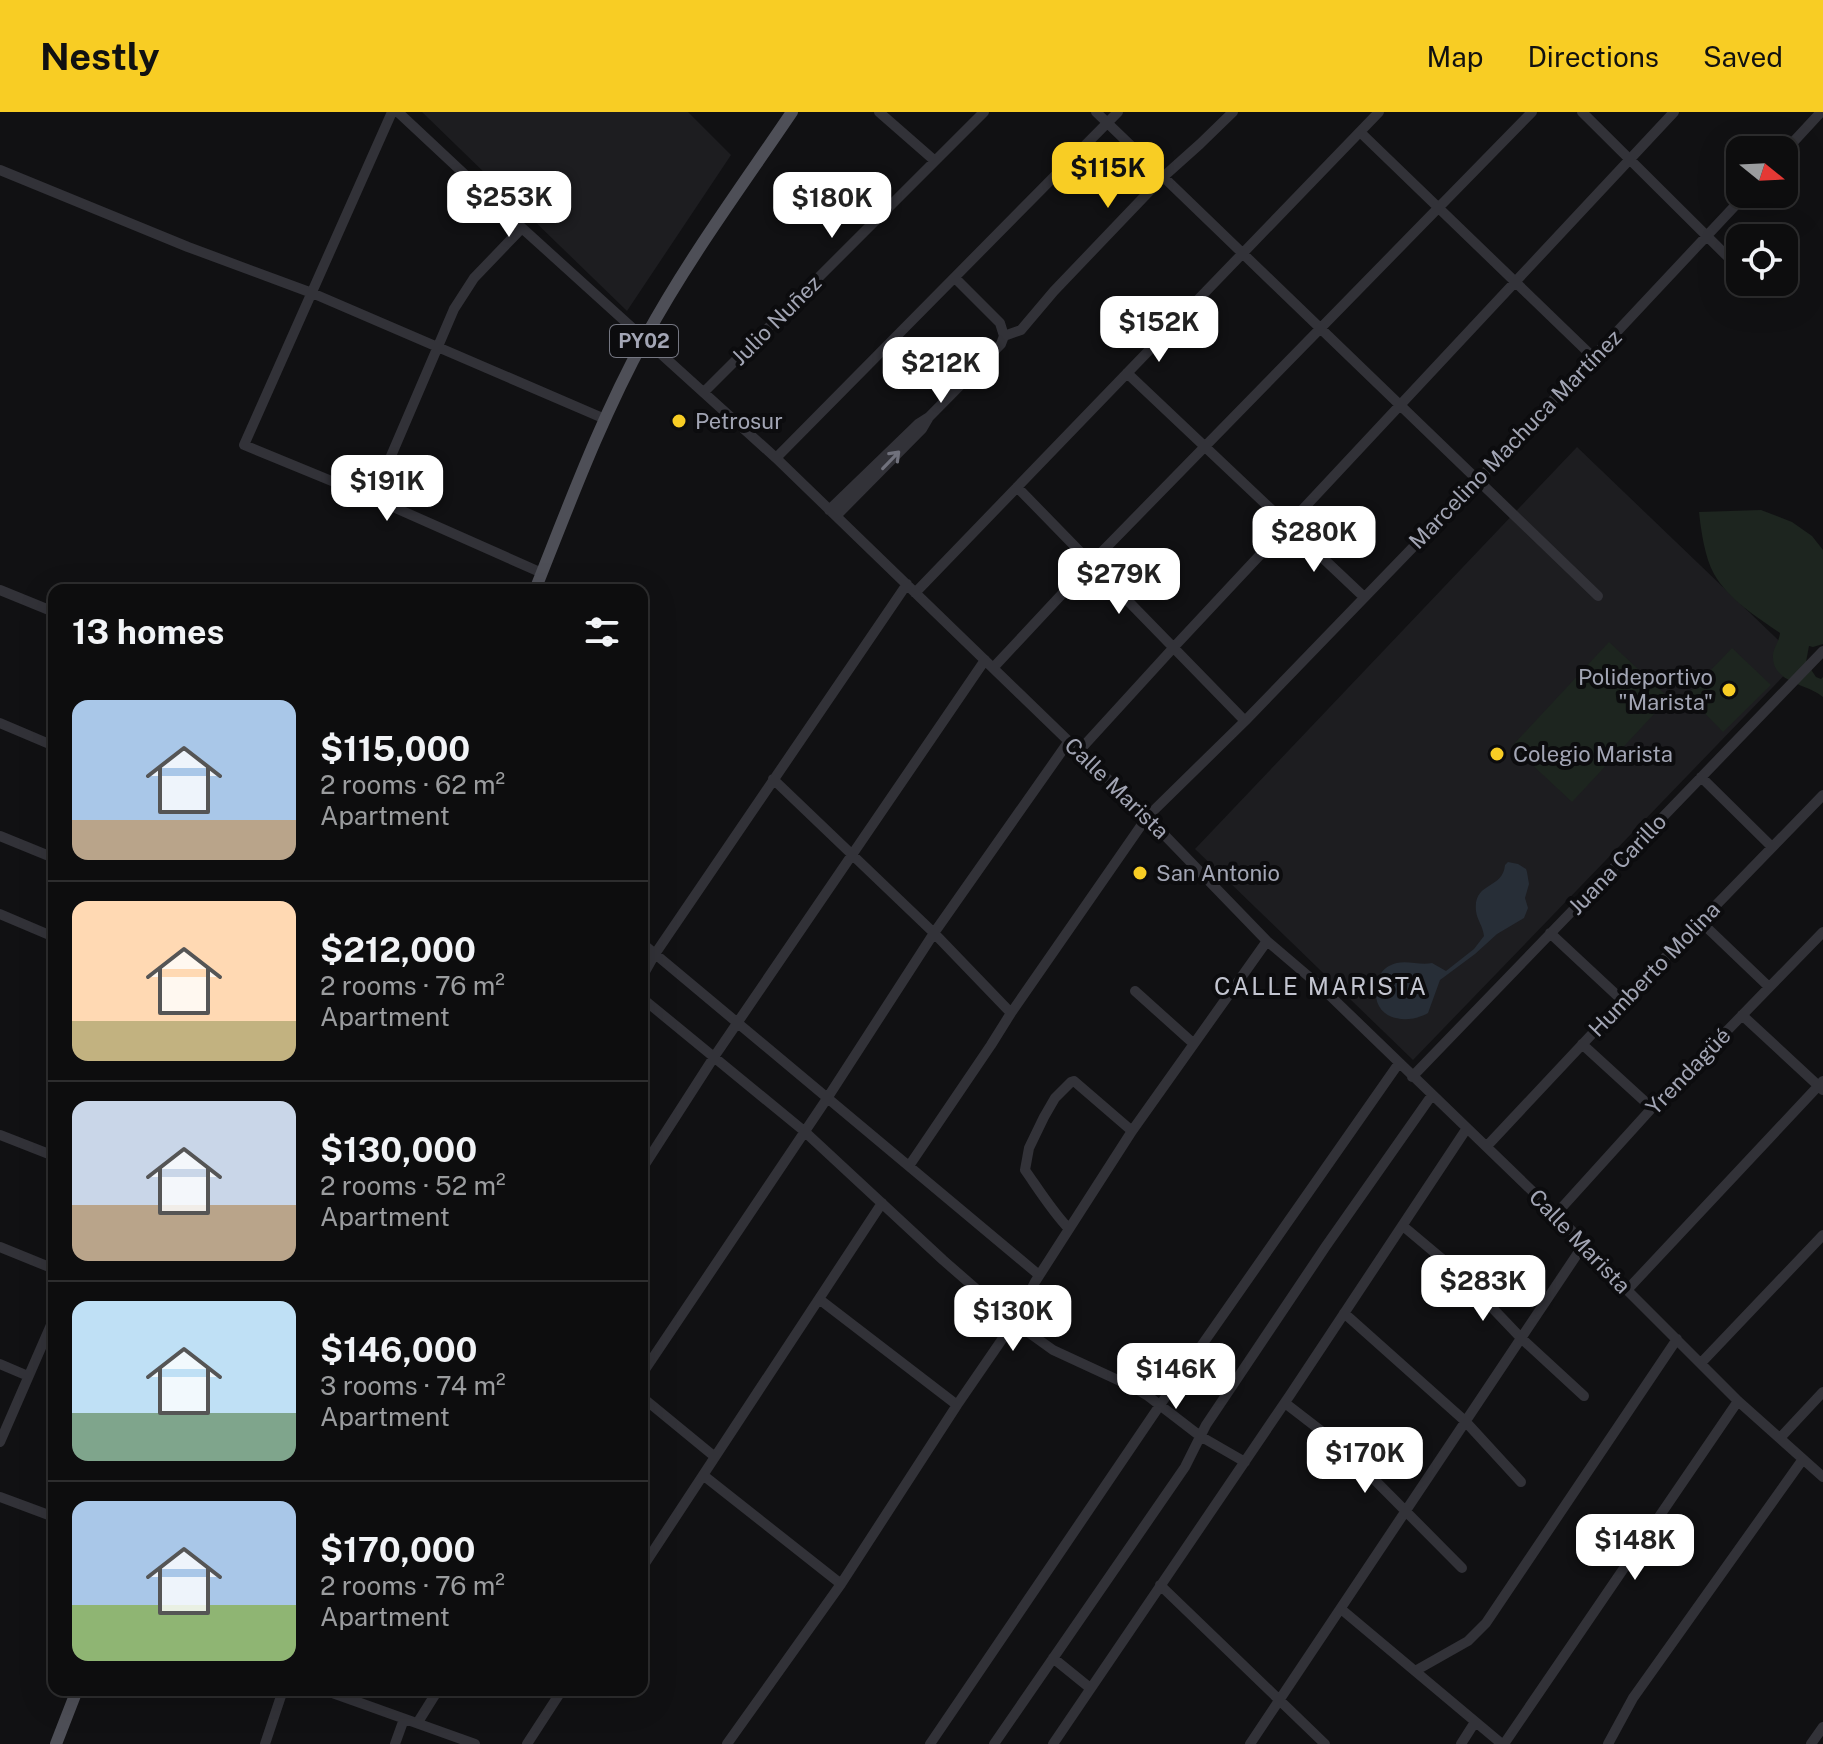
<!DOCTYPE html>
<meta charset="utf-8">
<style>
:root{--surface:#0d0d0e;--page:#1b1b1c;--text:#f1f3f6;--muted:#9a9c9e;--line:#2d2d2e;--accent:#f8cd24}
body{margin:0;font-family:"Public Sans",sans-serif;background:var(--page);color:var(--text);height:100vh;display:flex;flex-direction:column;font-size:30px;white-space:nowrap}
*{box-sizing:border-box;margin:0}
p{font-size:26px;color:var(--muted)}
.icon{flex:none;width:44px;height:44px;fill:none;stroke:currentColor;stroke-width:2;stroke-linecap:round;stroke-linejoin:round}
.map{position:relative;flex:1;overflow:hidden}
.details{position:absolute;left:48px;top:472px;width:600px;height:1112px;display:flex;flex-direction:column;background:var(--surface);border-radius:16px;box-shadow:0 8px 32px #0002,0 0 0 2px var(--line)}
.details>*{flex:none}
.needle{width:52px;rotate:108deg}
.tools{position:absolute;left:1726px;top:24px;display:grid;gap:16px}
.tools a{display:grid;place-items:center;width:72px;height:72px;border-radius:16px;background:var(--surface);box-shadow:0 8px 32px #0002,0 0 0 2px var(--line);font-size:40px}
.price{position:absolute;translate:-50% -68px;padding:0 18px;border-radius:16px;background:#fff;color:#222;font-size:26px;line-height:52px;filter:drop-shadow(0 2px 4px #0008)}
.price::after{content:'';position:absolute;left:50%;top:48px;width:24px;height:18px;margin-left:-12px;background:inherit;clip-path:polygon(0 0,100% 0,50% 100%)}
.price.active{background:var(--accent);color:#111}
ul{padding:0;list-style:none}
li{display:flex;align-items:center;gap:24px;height:200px;padding:0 24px}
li+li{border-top:2px solid var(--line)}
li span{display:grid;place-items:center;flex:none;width:224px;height:160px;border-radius:16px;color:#555}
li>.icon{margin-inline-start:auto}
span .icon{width:96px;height:96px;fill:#fffc;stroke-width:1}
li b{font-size:34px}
h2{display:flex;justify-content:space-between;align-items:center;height:96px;padding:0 24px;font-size:34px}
header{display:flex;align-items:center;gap:48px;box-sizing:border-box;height:112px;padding:0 40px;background:var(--accent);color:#111}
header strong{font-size:38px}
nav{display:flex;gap:44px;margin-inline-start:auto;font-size:28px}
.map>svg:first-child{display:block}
</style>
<header>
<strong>Nestly</strong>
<nav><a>Map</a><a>Directions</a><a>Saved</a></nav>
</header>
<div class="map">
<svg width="1823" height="1632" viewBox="0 0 1823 1632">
<rect width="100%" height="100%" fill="#111113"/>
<path fill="#1d1d20" d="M422,0H688L731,43L627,199Z
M1577,335L1799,548L1413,948L1195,737Z"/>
<path fill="#1d251f" d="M1761,398L1792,410L1812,424L1823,438V532L1813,535L1809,534L1806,550L1816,565L1821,567L1823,565V585C1808,572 1774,571 1773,546C1772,537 1779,531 1780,521C1757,505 1728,487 1714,462C1705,446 1701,419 1699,400Z
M1609,530L1669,586L1572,690L1512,634Z
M1732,536L1771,573L1723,620L1687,583Z"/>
<path fill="#272e37" d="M1508,750L1518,752L1526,757L1527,760L1529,772L1525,786L1528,796L1524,806L1497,822L1475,842L1440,868L1428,901C1401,916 1367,903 1378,869C1380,862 1383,857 1389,854C1403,846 1418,854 1432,851L1446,859L1474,837L1484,824C1483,814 1477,808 1476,799C1473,769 1503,778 1505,753Z"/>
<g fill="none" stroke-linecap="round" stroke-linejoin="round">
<path stroke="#323238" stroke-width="10" d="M392,0L244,333L373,386L542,461
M398,0L522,116L776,346L1147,705L1267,829L1321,875L1556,1102L1627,1178L1738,1289L1823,1365
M879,0L935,49
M1096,0L1598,484
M1582,0L1740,157
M1360,20L1593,245
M1784,40L1821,0
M0,58L188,135L312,181L605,307
M1004,224L1021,218L1054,179L1162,66L1200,32L1233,0
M1127,261L1364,485
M704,280L984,0
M929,305L1001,232L1004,224L1000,211L955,166
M776,346L1118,0
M1017,375L1245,609
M373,386L454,197L474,166L522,116
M829,398L918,312L929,305L922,317L836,404
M0,478L54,500
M915,481L1379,0
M993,556L1091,451L1532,0
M0,611L54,634
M1079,639L1174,535L1674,0
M1701,665L1772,735
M773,667L934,821L1011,901
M0,724L54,746
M0,802L54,825
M1700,809L1769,875
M1550,821L1623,889
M642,831L1039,1163
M642,865L655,842L907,472
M1135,879L1194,932
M642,886L804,1019L943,1148L1014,1210L1053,1238L1133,1275L1148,1284L1200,1324L1245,1350
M1742,903L1823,978
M1582,932L1652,996
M1412,965L1823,539
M0,1023L54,1044
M1487,1034L1623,889L1823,683
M909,1054L991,933L1011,901L1147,705L1245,609L1478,368L1746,82
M642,1057L714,945L985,548
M1556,1102L1652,996L1823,820
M1403,1114L1459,1161L1521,1226L1584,1284
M1069,1117C1052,1099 1039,1078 1025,1058L1029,1036L1044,1005L1055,986L1071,970L1074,969L1132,1019
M0,1135L54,1157
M1627,1178L1823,969
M819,1187L957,1293
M1344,1201L1465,1309L1521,1370
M1701,1251L1823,1123
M0,1252L28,1264
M642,1262L828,985L934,821L1069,629
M642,1285L715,1345
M1285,1291L1342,1335L1462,1456
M1780,1326L1823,1280
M0,1330L54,1206
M703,1363L841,1472
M0,1385L54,1405
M642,1456L882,1091
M1160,1473L1325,1632
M1341,1497L1502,1632
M1053,1546L1090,1576
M1415,1559L1468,1529L1486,1511L1677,1227
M324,1578L475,1632
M418,1610L438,1578
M265,1632L283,1578
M395,1632L404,1607
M527,1632L562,1578
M727,1632L841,1472L957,1293L1014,1210L1035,1170L1132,1019L1267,829
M930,1632L1160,1293L1399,951
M994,1632L1185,1355L1206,1313L1326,1134L1432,983
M1053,1632L1290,1283L1467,1016
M1250,1632L1584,1132
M1461,1632L1475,1610
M1504,1632L1738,1289
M1608,1632L1633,1586L1803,1347
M1811,1632L1823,1615"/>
<path stroke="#4e4f57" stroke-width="12" d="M535,478C569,393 601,306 645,226C688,147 742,74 792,0
M56,1632L77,1578"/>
</g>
<defs><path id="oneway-shaft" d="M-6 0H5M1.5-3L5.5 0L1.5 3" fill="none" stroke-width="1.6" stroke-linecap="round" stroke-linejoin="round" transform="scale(2)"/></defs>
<use stroke="#70717c" href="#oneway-shaft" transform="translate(891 348) rotate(-46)"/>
<g fill="#f8cd24" stroke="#0c0c0e" stroke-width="3">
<circle cx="679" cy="309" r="8"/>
<circle cx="1729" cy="578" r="8"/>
<circle cx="1497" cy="642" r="8"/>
<circle cx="1140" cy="761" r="8"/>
</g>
<g text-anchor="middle" stroke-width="8" stroke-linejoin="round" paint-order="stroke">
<rect fill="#0c0c0e" stroke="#757782" stroke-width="2" x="610" y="213" width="68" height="32" rx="6"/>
<g font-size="20" font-weight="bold" fill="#a2a5b4">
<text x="644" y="236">PY02</text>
</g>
<g font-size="22" fill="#a2a5b4" stroke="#0c0c0e">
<text transform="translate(776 208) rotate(-45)" y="8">Julio Nuñez</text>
<text transform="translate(1515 327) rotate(-46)" y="8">Marcelino Machuca Martínez</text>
<text transform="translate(1117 676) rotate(44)" y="8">Calle Marista</text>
<text transform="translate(1617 752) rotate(-46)" y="8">Juana Carillo</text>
<text transform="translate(1654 857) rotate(-46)" y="8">Humberto Molina</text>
<text transform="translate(1688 959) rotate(-46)" y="8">Yrendagüé</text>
<text transform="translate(1580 1129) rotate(46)" y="8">Calle Marista</text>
</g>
<g font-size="22" fill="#a2a5b4" stroke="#0c0c0e" text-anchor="start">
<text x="695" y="317">Petrosur</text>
<text x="1713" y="573" text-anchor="end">Polideportivo<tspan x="1713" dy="25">"Marista"</tspan></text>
<text x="1513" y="650">Colegio Marista</text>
<text x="1156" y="769">San Antonio</text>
</g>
<g font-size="24" letter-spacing="2" fill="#c3c5d0" stroke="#0c0c0e">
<text x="1321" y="883">CALLE MARISTA</text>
</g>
</g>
</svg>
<div class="tools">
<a><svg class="needle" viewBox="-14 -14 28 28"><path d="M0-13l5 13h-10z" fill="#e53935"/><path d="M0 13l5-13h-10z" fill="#9a9c9e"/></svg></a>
<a><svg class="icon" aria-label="locate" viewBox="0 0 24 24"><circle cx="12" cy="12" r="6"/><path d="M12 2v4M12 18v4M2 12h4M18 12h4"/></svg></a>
</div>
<b class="price active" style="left:1108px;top:98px">$115K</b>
<b class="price" style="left:509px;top:127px">$253K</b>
<b class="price" style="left:832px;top:128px">$180K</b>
<b class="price" style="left:1159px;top:252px">$152K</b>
<b class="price" style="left:941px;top:293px">$212K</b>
<b class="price" style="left:387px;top:411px">$191K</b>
<b class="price" style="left:1314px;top:462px">$280K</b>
<b class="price" style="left:1119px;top:504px">$279K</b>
<b class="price" style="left:1483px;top:1211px">$283K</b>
<b class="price" style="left:1013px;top:1241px">$130K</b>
<b class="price" style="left:1176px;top:1299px">$146K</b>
<b class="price" style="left:1365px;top:1383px">$170K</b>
<b class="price" style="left:1635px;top:1470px">$148K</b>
<section class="details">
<h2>13 homes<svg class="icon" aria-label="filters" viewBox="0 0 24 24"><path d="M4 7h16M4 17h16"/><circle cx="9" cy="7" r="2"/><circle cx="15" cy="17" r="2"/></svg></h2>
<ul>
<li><span style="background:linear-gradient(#a9c7e8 75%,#b9a48a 0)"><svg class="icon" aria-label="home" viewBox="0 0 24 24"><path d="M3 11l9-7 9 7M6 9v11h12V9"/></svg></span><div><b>$115,000</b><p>2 rooms · 62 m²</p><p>Apartment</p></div></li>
<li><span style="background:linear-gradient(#ffd9b3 75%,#c2b280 0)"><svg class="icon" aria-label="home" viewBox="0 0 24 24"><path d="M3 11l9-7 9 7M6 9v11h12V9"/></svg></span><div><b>$212,000</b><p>2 rooms · 76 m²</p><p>Apartment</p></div></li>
<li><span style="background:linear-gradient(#c9d6e8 65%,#b9a48a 0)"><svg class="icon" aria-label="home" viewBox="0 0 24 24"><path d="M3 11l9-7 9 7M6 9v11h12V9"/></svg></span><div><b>$130,000</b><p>2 rooms · 52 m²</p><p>Apartment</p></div></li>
<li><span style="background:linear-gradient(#bfe0f5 70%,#7fa58c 0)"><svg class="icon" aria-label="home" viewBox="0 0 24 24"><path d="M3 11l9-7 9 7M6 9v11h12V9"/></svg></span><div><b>$146,000</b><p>3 rooms · 74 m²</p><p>Apartment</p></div></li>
<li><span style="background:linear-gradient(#a9c7e8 65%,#8fb573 0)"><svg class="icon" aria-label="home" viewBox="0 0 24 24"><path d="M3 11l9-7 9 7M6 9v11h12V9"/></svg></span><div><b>$170,000</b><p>2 rooms · 76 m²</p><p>Apartment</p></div></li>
</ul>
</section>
</div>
